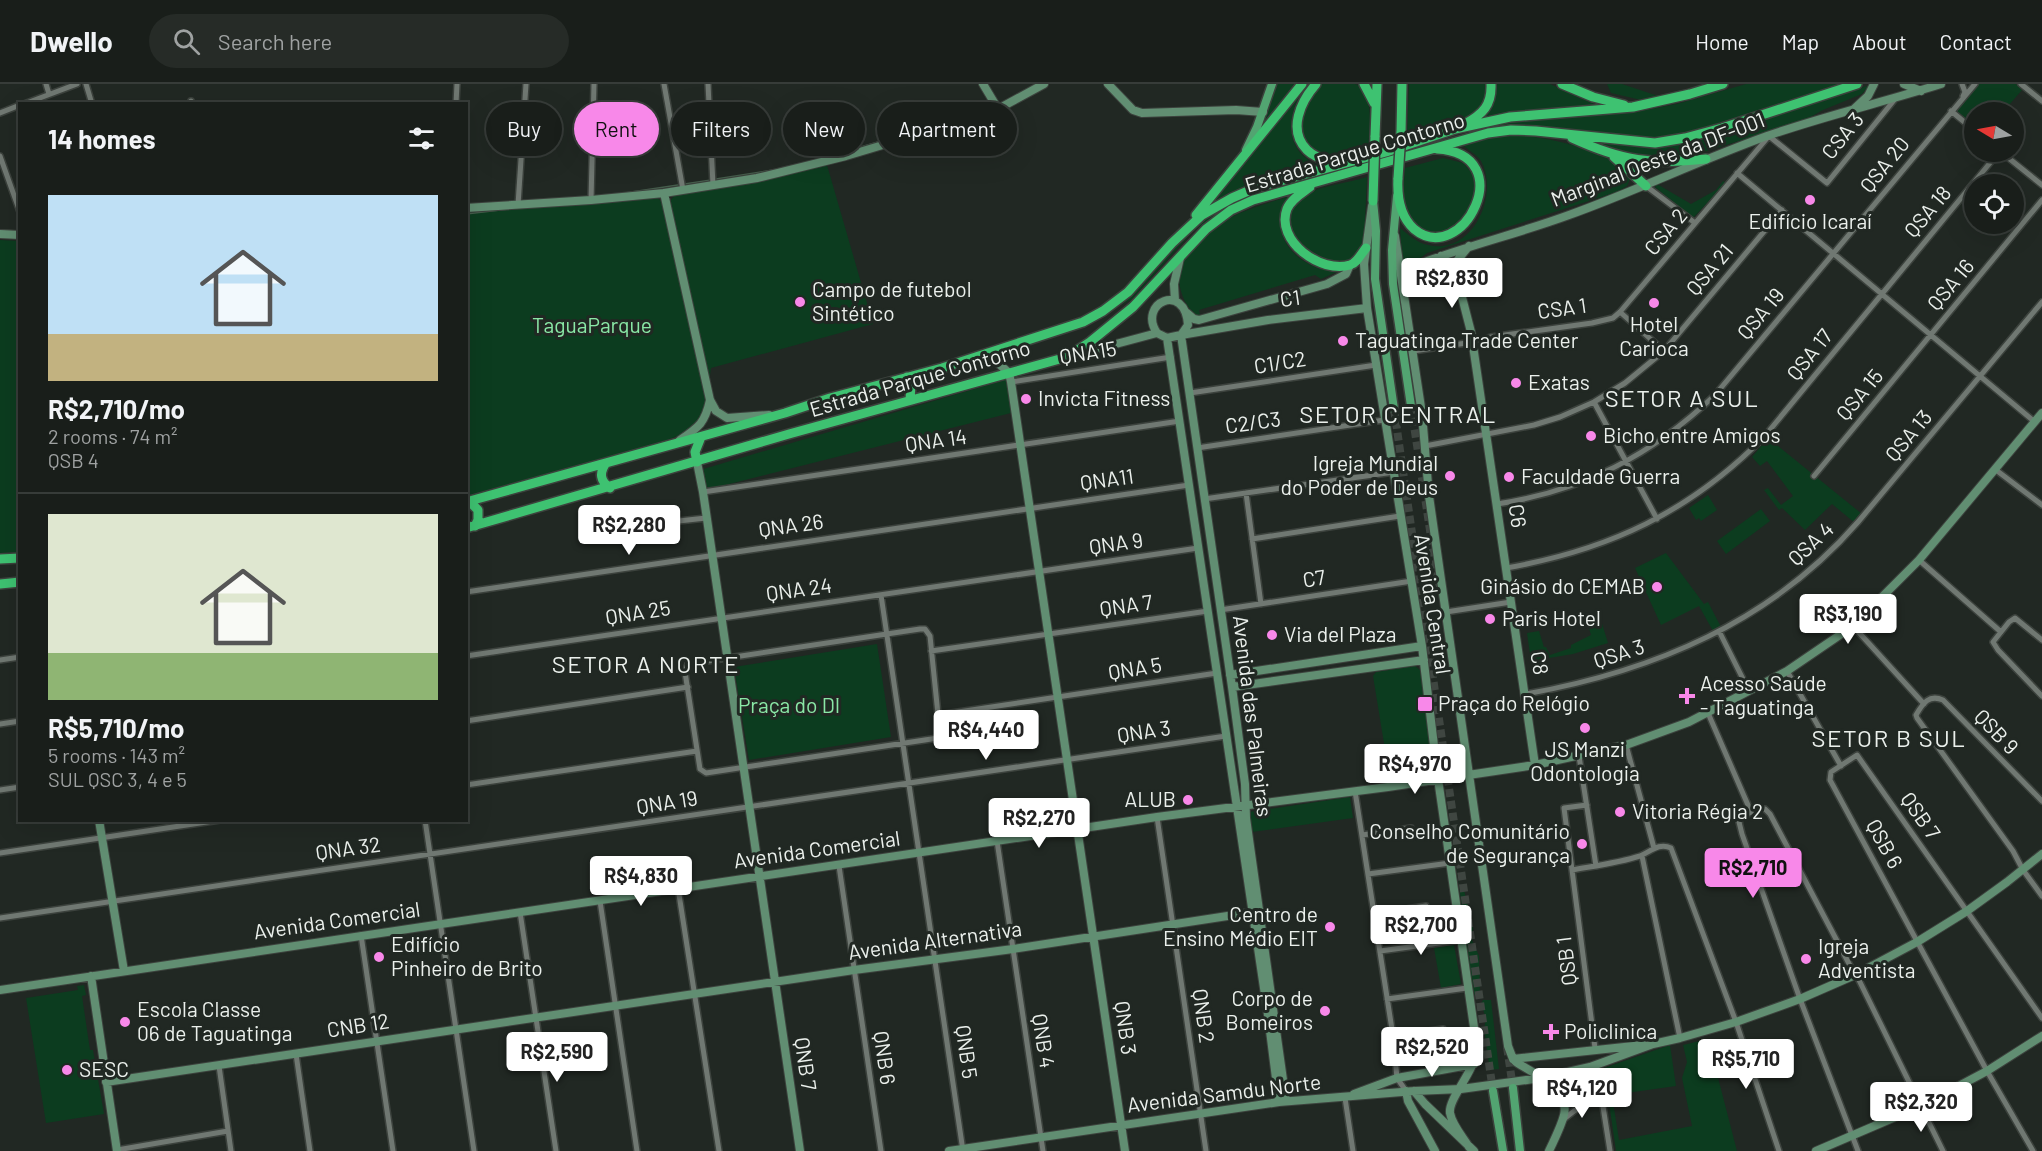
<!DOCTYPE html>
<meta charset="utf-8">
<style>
:root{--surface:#191e1a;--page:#262b27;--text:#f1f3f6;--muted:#9fa2a2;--line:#373c39;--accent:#f888e9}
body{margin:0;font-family:Barlow,sans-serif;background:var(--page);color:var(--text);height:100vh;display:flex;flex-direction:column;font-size:22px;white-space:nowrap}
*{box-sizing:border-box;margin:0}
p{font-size:20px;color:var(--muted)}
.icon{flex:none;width:33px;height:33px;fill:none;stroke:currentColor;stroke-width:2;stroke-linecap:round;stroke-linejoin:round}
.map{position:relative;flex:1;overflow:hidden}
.sheet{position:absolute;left:18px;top:18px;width:450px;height:720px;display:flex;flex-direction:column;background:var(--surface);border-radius:0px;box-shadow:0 6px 24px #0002,0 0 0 2px var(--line)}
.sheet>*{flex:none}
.hud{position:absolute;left:486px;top:18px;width:570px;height:54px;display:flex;gap:12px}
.needle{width:39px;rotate:280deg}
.tools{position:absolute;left:1964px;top:18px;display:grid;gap:12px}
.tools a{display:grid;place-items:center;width:60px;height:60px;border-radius:50%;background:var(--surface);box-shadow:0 6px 24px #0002,0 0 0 2px var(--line);font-size:30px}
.price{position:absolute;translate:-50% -51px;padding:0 14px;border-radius:6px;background:#fff;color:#222;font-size:20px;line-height:39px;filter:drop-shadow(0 2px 3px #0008)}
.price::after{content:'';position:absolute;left:50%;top:36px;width:18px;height:14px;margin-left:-9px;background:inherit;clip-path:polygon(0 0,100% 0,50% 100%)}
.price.selected{background:var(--accent);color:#111}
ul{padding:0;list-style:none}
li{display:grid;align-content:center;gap:12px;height:318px;padding:0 30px}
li+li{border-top:2px solid var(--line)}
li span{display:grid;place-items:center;height:186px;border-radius:0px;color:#555}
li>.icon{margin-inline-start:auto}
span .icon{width:108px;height:108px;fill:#fffc;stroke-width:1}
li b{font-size:26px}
h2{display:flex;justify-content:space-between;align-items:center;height:72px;padding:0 30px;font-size:26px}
.chip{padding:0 21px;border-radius:27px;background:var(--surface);box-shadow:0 6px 24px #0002,0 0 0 2px var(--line);font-size:21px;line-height:54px}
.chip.selected{background:var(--accent);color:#111}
header{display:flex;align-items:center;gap:36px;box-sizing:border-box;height:84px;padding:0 30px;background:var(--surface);border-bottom:2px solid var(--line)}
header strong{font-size:28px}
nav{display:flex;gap:33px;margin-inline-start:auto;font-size:21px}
.search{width:420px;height:54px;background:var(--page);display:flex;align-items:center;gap:15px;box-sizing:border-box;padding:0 21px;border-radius:33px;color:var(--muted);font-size:22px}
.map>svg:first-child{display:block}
</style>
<header>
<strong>Dwello</strong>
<div class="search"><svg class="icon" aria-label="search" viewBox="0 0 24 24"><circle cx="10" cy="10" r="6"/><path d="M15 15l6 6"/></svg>Search here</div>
<nav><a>Home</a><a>Map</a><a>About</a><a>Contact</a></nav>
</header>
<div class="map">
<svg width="2042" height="1067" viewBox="0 0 2042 1067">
<rect width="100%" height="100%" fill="#212823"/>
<path fill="#0c3c1f" d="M1276,0H1294L1254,55Z
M1307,0H1308C1285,29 1282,68 1322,83L1235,108L1212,119L1188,142Z
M1322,0C1332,0 1346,0 1355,0C1376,6 1369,50 1368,67L1333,76L1313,68L1301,51V30L1307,18Z
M1409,0H1486C1487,5 1488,13 1486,18C1478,37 1426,50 1407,55Z
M1494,0H1550L1599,22L1483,37L1493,19Z
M1607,0H1622L1658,12L1641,16L1611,9Z
M1746,0H1847L1719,42L1666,56L1506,44L1229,123L1194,146L1132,215L1119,222L1134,208L1190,144L1226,120L1271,104L1367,79L1505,38L1630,29L1677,20Z
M1977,0H2016L2022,6L2003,28H1974V44L1954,28Z
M1870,1L1862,10L1823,26L1803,37L1684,74L1624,71L1588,57L1653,63L1669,61L1727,48Z
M1516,51C1545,53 1617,66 1630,95L1627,102L1617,108L1427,169L1403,188L1400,144C1409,151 1417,159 1428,161C1472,172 1500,111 1481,77C1477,71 1468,66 1463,61L1488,54Z
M1443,74L1463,79L1471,88L1476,101L1475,116L1457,142L1437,150L1414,142C1401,118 1403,111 1405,84Z
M827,81L873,240L711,284C704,336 708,341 657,360L467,413V125L656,113L661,117H670L674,112L752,98Z
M1367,93L1364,159C1344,213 1251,143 1305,111C1323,101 1348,99 1367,93Z
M1723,97L1726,99L1693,134L1655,103L1657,100L1691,120L1716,106Z
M1288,113C1264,151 1300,188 1339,187L1321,195L1315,191L1199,226L1200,231H1196C1186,223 1181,211 1179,198C1178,181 1183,173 1194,161C1219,133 1253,123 1288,113Z
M0,156L19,157L20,468L0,469Z
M1008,295L1011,329L705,406L700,386Z
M1768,354L1862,430L1855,439L1832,420L1805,446L1782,424L1779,426L1764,406L1768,404L1781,421L1793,412L1767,377L1760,382L1752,373Z
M1708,411L1717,426L1701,437L1699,434L1696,436L1689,424Z
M1761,425L1770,437L1726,470L1717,457Z
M1666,469L1704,520L1708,518L1721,543L1713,547L1699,522L1661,541L1635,484Z
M1600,533L1608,559L1573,570L1531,577L1527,549L1539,547L1544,563H1546L1550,571L1571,564V561L1591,551L1587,537Z
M877,560L891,653L749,676L734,583Z
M1415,582L1420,586L1433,679L1432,685L1428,690L1390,696L1373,592L1376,588Z
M1350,713L1353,734L1252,748L1249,728Z
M1455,769L1460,806H1464L1473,844L1472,856L1479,872L1480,910L1473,911Z
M1454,861L1461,900L1441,904L1434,864Z
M84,901L86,911L82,912L90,966H93L104,1030L46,1039L26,914L78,906L77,902Z
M1483,916H1491L1499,985L1490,986L1484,946L1486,934L1481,920Z
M1708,955L1737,1067H1616L1604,984L1670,961L1676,1002L1612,1011L1619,1056L1692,1042L1682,994L1687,978L1683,961Z"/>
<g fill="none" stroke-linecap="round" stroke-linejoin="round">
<path stroke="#465d4c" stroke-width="1.5" d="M819,75L895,53
M716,95L773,86
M618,110L711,96
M466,130L509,125
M0,146L20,147"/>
<path stroke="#3f4641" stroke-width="8" stroke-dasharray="8 4" stroke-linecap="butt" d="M1411,322L1439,505
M1394,325L1493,1007
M1507,963L1513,1004"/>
<defs>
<path id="street" d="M46,0L49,10
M86,0L92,20
M664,0L683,106
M708,0L713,101
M1962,0L1965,8L1963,12
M2021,0L2042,17
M191,17V20
M24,20L77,0
M456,20L457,0
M1951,27L1974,46
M0,29L20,21
M2001,68L2042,101
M0,72L20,128
M1737,89L2035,338
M1646,102L1695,139
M591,116L594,0
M518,121L526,0
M1620,228L1664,267
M1413,267L1473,258L1491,253L1592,239L1613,234L1620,228L1769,52L1827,99L1895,15
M1011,298L1171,273
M1190,309L1376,281
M1594,318L1657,435
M1425,362L1534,341L1560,333L1594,318L1625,299L1664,267L1782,126
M1197,364L1384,336
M1996,386L2042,421
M1814,392L2042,116
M703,408L1180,337
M1246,409L1261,520
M1204,415L1394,388
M1497,420C1583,407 1652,371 1715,311L1975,0
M624,443L706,434
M1252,455L1400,432
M1919,476L2001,548
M1506,484C1609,466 1690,428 1764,353L1999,68
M466,508L1189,401
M881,511L963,1067
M1220,526L1412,497
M1446,528L1511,518
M1853,542L1924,620
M920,545H925L930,552L940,650L938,654L706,689L700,685L685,588L688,580Z
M1719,547L1749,607
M2042,556L2015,534L2009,538L1993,558L1998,566L2042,612
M931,567L1208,527
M466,572L1198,464
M0,576L20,573
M1787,587L1841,682
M1526,610C1654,587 1771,538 1858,438L2042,218
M1708,629L1751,728
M938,631L1217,589
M466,637L688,603
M0,640L20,637
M1626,661L1654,764
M1579,672L1596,782
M466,701L697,667
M0,706L20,703
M1355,707L1393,952L1397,994L1406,1007
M2042,717L1943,616C1929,610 1923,619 1916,631L1917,634L2013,767L2023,786L2042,812
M1587,721L1564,724L1595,964
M1157,733L1206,1067
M425,736L474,1067
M1362,751L1411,744
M997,757L1043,1067
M0,769L220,736
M1642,772L1680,954
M839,782L881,1067
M1572,786C1594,782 1618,779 1640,772C1650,768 1659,758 1671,764L1736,938L1779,1067
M1368,790L1450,779
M678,804L719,1067
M600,817L637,1067
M520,828L556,1067
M1374,830L1426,822
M0,834L1226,652
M361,851L393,1067
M1380,867L1461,856
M1856,890L1943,1067
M1855,891L1770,730L1765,725C1756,725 1743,730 1739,738L1742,750L1800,915L1858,1067
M1387,915L1467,904
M1393,952L1443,945
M296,970L310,1067
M219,982L231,1067
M1590,983L1599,997L1610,1067
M1345,1014L1353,1067
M1564,1035C1576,1025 1585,1018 1601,1018L1603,1020
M117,1066L228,1047
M2033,1067L1987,987L1830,696L1831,688L1857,671L2042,934"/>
<path id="secondary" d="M983,0L998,25
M1108,0L1133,26L1142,29L1236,26L1263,28
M1904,0L1921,7
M1854,25L1868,12L1874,0
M664,109L710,316L716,327L727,334L769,331
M1372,122L1364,180L1367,224L1422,562L1438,695L1477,964C1475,988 1448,1014 1450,1029C1452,1041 1463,1053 1469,1063
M466,124L591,116L664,109L757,94L846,72L973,34L998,25L1044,0
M0,150L20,151
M1395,152L1422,330L1429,412L1508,962L1513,975L1516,978C1535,991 1570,1003 1564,1031C1561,1043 1554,1056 1549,1067
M1441,172L1451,178L1455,186L1471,248L1535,681
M1455,184L1456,178L1469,162
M1404,202L1412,185L1422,179C1470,161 1520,149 1569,131C1636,107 1700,76 1767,52C1824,32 1884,18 1941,0
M1175,217L1174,200L1180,174
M1187,229L1194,235L1199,236L1327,200L1346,190L1350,181
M1167,254L1268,931L1279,1018
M987,269L1009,289L1011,298L1125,1067
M1071,272L1157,249L1167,254L1181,251L1188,241C1185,197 1137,219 1157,249
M680,356C699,343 705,339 710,316
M697,378L703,408L800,1067
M1230,591L1422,562
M1232,603L1424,576
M99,736L124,887
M91,892L117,1067
M0,906L1157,733L1388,703L1535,681L1626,661L1689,638L1787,587L1853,542L1919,476L2042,329
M1513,975L1643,961
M106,998L854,886L1013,865L1260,827
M1406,1007L1408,1017L1435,1067
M1414,1007L1425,1020L1474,1067
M1354,1010L1397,994L1474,980
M1286,1017L1246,734L1245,700L1232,603L1181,251L1268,236L1367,224
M949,1067L1279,1018L1414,1007L1461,1005L1541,994L1590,983L1653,960L1680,954L1736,938L1800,915L1855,891L1917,858L1967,827L2007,798L2042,770
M1816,1067L1921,1022L1987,987L2042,952"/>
<path id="primary" d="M1246,66L1257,43L1272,0
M1397,112L1392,166L1393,200L1411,322
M1373,117L1376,147L1375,195L1394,325
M1513,1004L1520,1067
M1493,1007L1503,1067"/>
<path id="highway" d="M1316,0C1301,17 1287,46 1307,66C1315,74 1327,77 1337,81
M1364,0L1374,19
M1562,0L1593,13L1624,21
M1465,40C1483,30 1492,21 1491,0
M1401,49L1402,0
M1375,53L1377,0
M1572,54C1622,77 1652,81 1706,75
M1614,73L1646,102
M1398,94C1397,111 1400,132 1414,145C1462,185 1522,70 1437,65
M1310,103C1302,109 1291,115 1287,125C1275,157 1321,190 1350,181C1357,179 1361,170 1366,164
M1196,131L1302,0
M907,293L911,300L910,316
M697,378L695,368L701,353
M606,379C599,389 600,397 610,404
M466,418L785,329L830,314L942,284L1083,238L1103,227L1128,208L1172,159L1202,131L1232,114L1255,104L1386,68L1455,45L1510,33L1633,23L1690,10L1723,0
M470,418L478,426V436L475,442
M466,444L789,350L1067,273L1090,258L1133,223L1206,145L1231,126L1253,116L1488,49L1511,46L1536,47L1655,59L1685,54L1722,44L1857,0
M0,475L20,474
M0,500L20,498"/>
</defs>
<use href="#street" stroke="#3c423d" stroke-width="8"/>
<use href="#secondary" stroke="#3c423d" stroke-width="10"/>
<use href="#primary" stroke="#3c423d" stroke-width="11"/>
<use href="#highway" stroke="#3c423d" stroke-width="12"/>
<use href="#street" stroke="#707872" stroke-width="5"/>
<use href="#secondary" stroke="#618e72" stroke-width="8"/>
<use href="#primary" stroke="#52a471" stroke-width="8"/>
<use href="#highway" stroke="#3ec271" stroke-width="9"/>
<defs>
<path id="highway-bridge" d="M1398,94L1401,49
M1373,117L1375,53"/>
</defs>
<use href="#highway-bridge" stroke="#3c423d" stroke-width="12" stroke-linecap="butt"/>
<use href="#highway-bridge" stroke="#3ec271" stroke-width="9"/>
</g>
<g fill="#f888e9" stroke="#212823" stroke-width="2">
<circle cx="1810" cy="116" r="6"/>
<circle cx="800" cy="218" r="6"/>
<circle cx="1654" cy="219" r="6"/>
<circle cx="1343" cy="257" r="6"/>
<circle cx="1516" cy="299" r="6"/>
<circle cx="1026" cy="315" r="6"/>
<circle cx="1591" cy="352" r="6"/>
<circle cx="1450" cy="392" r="6"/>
<circle cx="1509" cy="393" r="6"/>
<circle cx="1657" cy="503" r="6"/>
<circle cx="1490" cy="535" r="6"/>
<circle cx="1272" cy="551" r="6"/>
<path d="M1684 603h6v6h6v6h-6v6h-6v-6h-6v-6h6z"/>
<rect x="1417" y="612" width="16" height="16" rx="3"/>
<circle cx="1585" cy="644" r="6"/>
<circle cx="1188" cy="716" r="6"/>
<circle cx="1620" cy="728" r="6"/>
<circle cx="1582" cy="760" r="6"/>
<circle cx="1330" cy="843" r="6"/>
<circle cx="379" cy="873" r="6"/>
<circle cx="1806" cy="875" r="6"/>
<circle cx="1325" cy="927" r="6"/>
<circle cx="125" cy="938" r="6"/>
<path d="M1548 939h6v6h6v6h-6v6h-6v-6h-6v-6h6z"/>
<circle cx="67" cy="986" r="6"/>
</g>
<g text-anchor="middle" stroke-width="6" stroke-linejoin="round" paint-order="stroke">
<g font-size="21" fill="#ebf0ec" stroke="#212823">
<text transform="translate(1843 52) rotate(-51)" y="7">CSA 3</text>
<text transform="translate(1355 69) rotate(-17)" y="7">Estrada Parque Contorno</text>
<text transform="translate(1658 76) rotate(-21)" y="7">Marginal Oeste da DF-001</text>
<text transform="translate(1885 81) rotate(-51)" y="7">QSA 20</text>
<text transform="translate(1928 128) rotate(-50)" y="7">QSA 18</text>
<text transform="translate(1666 148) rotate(-50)" y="7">CSA 2</text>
<text transform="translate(1710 186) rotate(-50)" y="7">QSA 21</text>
<text transform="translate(1951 201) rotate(-50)" y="7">QSA 16</text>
<text transform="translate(1290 215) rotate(-8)" y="7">C1</text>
<text transform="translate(1562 225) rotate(-8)" y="7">CSA 1</text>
<text transform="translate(1761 230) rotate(-50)" y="7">QSA 19</text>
<text transform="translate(1088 269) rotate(-9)" y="7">QNA15</text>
<text transform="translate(1810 271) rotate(-51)" y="7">QSA 17</text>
<text transform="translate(1280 279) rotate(-9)" y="7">C1/C2</text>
<text transform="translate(920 295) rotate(-16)" y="7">Estrada Parque Contorno</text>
<text transform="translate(1860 311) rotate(-50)" y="7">QSA 15</text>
<text transform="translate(1253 339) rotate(-8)" y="7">C2/C3</text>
<text transform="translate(1909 352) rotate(-50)" y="7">QSA 13</text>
<text transform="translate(936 357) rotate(-8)" y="7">QNA 14</text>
<text transform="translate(1107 396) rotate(-8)" y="7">QNA11</text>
<text transform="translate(1517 432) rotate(82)" y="7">C6</text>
<text transform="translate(791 442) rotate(-8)" y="7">QNA 26</text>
<text transform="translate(1116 460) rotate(-8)" y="7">QNA 9</text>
<text transform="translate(1811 460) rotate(-43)" y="7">QSA 4</text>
<text transform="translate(1314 495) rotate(-9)" y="7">C7</text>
<text transform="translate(799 506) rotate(-8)" y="7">QNA 24</text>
<text transform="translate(1432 520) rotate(81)" y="7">Avenida Central</text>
<text transform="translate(1126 522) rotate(-8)" y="7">QNA 7</text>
<text transform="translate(638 529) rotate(-9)" y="7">QNA 25</text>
<text transform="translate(1619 570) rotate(-18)" y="7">QSA 3</text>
<text transform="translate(1539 579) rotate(81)" y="7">C8</text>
<text transform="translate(1135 585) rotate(-9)" y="7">QNA 5</text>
<text transform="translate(1252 632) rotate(83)" y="7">Avenida das Palmeiras</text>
<text transform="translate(1144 648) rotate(-9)" y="7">QNA 3</text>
<text transform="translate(1996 648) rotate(46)" y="7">QSB 9</text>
<text transform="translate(667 719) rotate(-9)" y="7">QNA 19</text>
<text transform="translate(1920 732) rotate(55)" y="7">QSB 7</text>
<text transform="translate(1884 760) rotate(61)" y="7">QSB 6</text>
<text transform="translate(348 765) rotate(-8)" y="7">QNA 32</text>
<text transform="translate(817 766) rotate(-8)" y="7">Avenida Comercial</text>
<text transform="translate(337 837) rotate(-8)" y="7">Avenida Comercial</text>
<text transform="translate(935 857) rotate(-8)" y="7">Avenida Alternativa</text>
<text transform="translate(1567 877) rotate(-97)" y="7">QSB 1</text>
<text transform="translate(1203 932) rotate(82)" y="7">QNB 2</text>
<text transform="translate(358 942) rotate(-9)" y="7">CNB 12</text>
<text transform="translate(1125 944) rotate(82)" y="7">QNB 3</text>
<text transform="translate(1043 957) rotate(81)" y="7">QNB 4</text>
<text transform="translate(966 968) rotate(82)" y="7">QNB 5</text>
<text transform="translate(884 974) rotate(82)" y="7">QNB 6</text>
<text transform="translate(805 980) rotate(82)" y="7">QNB 7</text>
<text transform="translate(1224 1010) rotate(-7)" y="7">Avenida Samdu Norte</text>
</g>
<g font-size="21" fill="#ebf0ec" stroke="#212823" text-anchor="start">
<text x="1810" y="145" text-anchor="middle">Edifício Icaraí</text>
<text x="812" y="213">Campo de futebol<tspan x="812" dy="24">Sintético</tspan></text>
<text x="1654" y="248" text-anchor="middle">Hotel<tspan x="1654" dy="24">Carioca</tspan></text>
<text x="1355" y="264">Taguatinga Trade Center</text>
<text x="1528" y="306">Exatas</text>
<text x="1038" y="322">Invicta Fitness</text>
<text x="1603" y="359">Bicho entre Amigos</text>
<text x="1438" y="387" text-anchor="end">Igreja Mundial<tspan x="1438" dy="24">do Poder de Deus</tspan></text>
<text x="1521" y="400">Faculdade Guerra</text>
<text x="1645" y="510" text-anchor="end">Ginásio do CEMAB</text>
<text x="1502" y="542">Paris Hotel</text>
<text x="1284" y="558">Via del Plaza</text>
<text x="1700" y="607">Acesso Saúde<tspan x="1700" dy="24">- Taguatinga</tspan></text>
<text x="1438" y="627">Praça do Relógio</text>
<text x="1585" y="673" text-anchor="middle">JS Manzi<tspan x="1585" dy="24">Odontologia</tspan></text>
<text x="1176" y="723" text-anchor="end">ALUB</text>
<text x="1632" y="735">Vitoria Régia 2</text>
<text x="1570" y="755" text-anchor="end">Conselho Comunitário<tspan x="1570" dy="24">de Segurança</tspan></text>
<text x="1318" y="838" text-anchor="end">Centro de<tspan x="1318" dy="24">Ensino Médio EIT</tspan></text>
<text x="391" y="868">Edifício<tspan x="391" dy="24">Pinheiro de Brito</tspan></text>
<text x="1818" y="870">Igreja<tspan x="1818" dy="24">Adventista</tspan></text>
<text x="1313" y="922" text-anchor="end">Corpo de<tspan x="1313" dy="24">Bomeiros</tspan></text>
<text x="137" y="933">Escola Classe<tspan x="137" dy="24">06 de Taguatinga</tspan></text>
<text x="1564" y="955">Policlinica</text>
<text x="79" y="993">SESC</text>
</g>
<g font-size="21" fill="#8ae8a6" stroke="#212823">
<text x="592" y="249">TaguaParque</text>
<text x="789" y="629">Praça do DI</text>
</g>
<g font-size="24" letter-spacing="1.5" fill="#ebf0ec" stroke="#212823">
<text x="1682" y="323">SETOR A SUL</text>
<text x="1398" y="339">SETOR CENTRAL</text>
<text x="646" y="589">SETOR A NORTE</text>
<text x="1889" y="663">SETOR B SUL</text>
</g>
</g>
</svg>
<div class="tools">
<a><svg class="needle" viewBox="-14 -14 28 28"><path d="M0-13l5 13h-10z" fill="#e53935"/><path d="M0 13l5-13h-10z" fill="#9fa2a2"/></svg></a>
<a><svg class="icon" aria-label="locate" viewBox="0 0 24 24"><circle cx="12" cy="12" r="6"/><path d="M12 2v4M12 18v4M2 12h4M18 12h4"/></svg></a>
</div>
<b class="price" style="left:1452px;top:225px">R$2,830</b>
<b class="price" style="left:629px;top:472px">R$2,280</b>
<b class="price" style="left:1848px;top:561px">R$3,190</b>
<b class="price" style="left:986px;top:677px">R$4,440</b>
<b class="price" style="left:1415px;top:711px">R$4,970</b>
<b class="price" style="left:1039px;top:765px">R$2,270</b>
<b class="price selected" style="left:1753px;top:815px">R$2,710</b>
<b class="price" style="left:641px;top:823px">R$4,830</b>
<b class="price" style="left:1421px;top:872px">R$2,700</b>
<b class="price" style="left:1432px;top:994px">R$2,520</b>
<b class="price" style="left:557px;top:999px">R$2,590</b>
<b class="price" style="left:1746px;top:1006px">R$5,710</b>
<b class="price" style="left:1582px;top:1035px">R$4,120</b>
<b class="price" style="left:1921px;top:1049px">R$2,320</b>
<div class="hud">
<a class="chip">Buy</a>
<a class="chip selected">Rent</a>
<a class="chip">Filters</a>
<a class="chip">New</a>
<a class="chip">Apartment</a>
</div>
<section class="sheet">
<h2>14 homes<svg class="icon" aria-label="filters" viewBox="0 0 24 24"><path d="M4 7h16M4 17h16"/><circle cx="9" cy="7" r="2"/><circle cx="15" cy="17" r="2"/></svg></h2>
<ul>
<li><span style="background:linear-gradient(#bfe0f5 75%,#c2b280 0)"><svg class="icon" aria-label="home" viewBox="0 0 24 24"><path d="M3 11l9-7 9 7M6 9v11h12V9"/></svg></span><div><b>R$2,710/mo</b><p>2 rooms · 74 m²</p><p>QSB 4</p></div></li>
<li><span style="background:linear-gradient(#dfe7d0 75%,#8fb573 0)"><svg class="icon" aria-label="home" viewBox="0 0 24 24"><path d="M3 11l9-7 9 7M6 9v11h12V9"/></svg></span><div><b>R$5,710/mo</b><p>5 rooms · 143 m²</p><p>SUL QSC 3, 4 e 5</p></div></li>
</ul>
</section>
</div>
